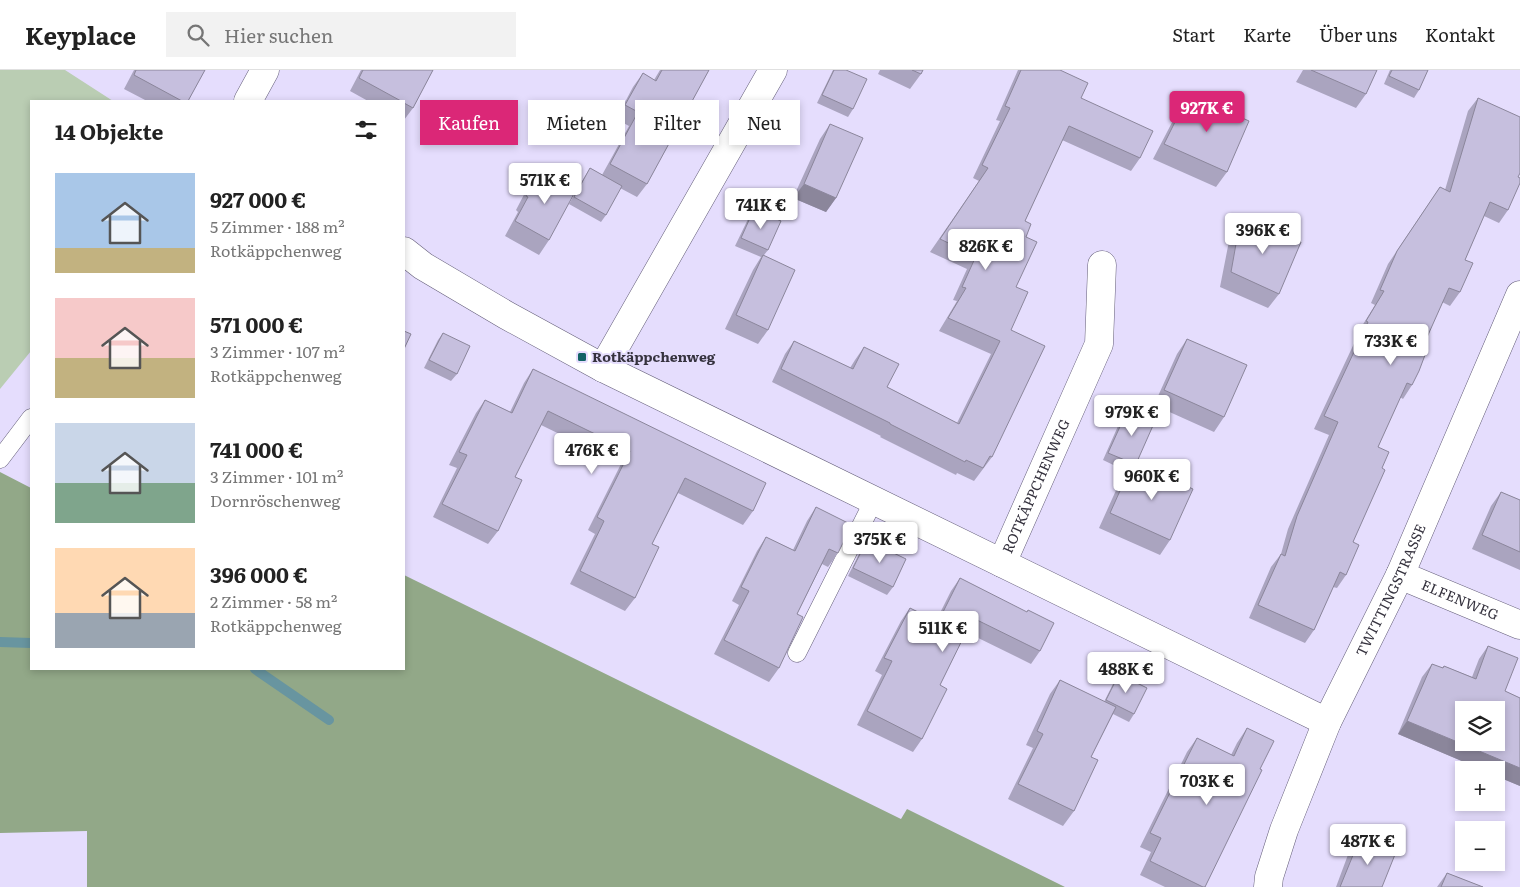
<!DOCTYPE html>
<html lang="de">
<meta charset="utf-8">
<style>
:root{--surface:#fff;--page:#f2f2f2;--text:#222;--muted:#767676;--line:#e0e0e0;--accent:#db2777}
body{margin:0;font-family:Literata,serif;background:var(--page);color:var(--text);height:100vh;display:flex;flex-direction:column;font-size:19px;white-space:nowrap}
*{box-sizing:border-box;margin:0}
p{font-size:16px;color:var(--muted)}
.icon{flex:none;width:28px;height:28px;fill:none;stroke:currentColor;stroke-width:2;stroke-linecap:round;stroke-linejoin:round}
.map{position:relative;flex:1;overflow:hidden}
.drawer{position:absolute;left:30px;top:30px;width:375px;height:570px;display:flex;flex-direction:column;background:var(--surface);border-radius:0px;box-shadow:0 2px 8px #0003}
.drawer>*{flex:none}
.top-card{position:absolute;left:420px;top:30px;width:475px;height:45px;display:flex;gap:10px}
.controls{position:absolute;left:1455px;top:631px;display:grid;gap:10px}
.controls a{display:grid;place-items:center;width:50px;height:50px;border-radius:0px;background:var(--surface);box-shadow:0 2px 8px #0003;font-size:25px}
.price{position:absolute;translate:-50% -42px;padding:0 11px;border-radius:5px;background:#fff;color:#222;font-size:16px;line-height:32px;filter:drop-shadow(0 1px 2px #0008)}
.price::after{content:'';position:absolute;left:50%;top:30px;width:15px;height:11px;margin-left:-8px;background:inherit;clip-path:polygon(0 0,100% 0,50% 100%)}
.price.selected{background:var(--accent);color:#fff}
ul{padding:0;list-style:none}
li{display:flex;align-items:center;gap:15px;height:125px;padding:0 25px}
li span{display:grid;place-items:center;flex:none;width:140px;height:100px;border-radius:0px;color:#555}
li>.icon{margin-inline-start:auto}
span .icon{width:60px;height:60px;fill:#fffc;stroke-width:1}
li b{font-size:21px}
h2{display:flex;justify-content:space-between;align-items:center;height:60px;padding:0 25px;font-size:21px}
.tag{padding:0 18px;border-radius:0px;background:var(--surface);box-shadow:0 2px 8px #0003;font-size:18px;line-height:45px}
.tag.selected{background:var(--accent);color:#fff}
header{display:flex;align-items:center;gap:30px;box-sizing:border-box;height:70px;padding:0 25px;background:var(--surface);border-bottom:1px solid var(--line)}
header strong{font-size:24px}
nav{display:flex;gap:28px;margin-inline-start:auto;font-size:18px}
.search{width:350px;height:45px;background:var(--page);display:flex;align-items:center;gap:12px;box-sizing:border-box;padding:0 18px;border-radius:0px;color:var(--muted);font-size:19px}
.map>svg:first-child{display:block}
</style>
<header>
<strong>Keyplace</strong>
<div class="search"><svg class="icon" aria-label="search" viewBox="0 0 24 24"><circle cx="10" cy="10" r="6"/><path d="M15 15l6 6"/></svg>Hier suchen</div>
<nav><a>Start</a><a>Karte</a><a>Über uns</a><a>Kontakt</a></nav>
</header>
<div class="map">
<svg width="1520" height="817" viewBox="0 0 1520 817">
<rect width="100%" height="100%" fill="#e5ddfd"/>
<path fill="#bacdb3" d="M0,0H65L113,31H31V281L0,319Z"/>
<path fill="#92a888" d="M0,402L31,418V599H404V505L901,749L907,739L1065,817H87V761L0,763Z"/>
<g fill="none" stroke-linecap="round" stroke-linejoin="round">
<path stroke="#6895a0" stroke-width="10" d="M0,572L31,573
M255,599L329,650"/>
<defs>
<path id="lane" d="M0,389L31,348
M797,583L874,430"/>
<g id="street">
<path d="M248,31L265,0"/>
<path d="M404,181L423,196L506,245L603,298L1327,652"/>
<path d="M603,298L773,0"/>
<path id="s1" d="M1002,493L1099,274L1102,195"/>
<path id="s2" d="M1400,505L1520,555"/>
<path id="s3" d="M1268,817L1269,807L1284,760L1327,652L1400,505L1520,225"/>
</g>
</defs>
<use href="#lane" stroke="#645e79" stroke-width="19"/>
<use href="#street" stroke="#645e79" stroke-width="29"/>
<use href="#lane" stroke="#fff" stroke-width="18"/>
<use href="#street" stroke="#fff" stroke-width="28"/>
</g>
<path fill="#aaa4bf" d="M134,0H205L188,31H147L124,19Z
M361,0H433L413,38L404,50V31H368L350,21Z
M660,0H709L647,114L637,127L620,118L606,145L601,152L569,134L585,106L590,98L602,105L629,56L616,49L633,17L643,3L654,10Z
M833,0H846L853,39L848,47L817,33Z
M880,0H923L921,4L910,19L878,4Z
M1018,0H1060L1081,28L1140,88L1131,101L1062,70L1025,151L1026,167L1016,217L992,387L974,411L957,403L956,405L880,367L881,366L772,312L785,284L794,271L850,298L855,290L864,277L887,317L957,353L991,284L939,261L957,231L953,230L967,199L930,182L979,111L973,108L1000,51L996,50Z
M1303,0H1377L1366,24L1356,38L1296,12Z
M1390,0H1428L1419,20L1414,28L1384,14Z
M1189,24L1227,102L1216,117L1153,89L1179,39Z
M1478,28L1518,107L1508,140L1499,153L1484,146L1465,190L1460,222L1450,236L1442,232L1420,283L1412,315L1403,329L1400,327L1378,377L1382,398L1353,472L1346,505L1337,518L1333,517L1314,560L1305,573L1249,548L1271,497L1281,484L1288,459L1329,365L1314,359L1358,265L1357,264L1375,235L1371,233L1388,194L1440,117L1445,120L1468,41Z
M830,54L836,128L826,142L793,128L820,69Z
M540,100L549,170L539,185L505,166L518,142L516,140L529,115Z
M754,139L768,180L764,185L768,260L758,274L725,259L753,200L761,187L735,176L749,147Z
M1241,146L1279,224L1268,238L1220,217L1231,161Z
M443,263L457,304L451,311L424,298L438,270Z
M1187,269L1224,347L1214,362L1154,335L1177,284Z
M533,299L753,441L743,455L678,423L652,474L635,528L625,541L570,514L595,464L588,460L621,394L541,355L515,407L498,461L488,474L433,447L457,398L449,395L476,343L485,330L510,342L524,313Z
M1128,339L1136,394L1170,470L1160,485L1099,458L1122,407L1126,401L1103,390L1122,347Z
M1501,422L1520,430V500L1472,479L1491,436Z
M816,437L838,483L828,497L822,494L797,544L779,598L769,612L714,584L739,535L732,531L757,481L766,467L793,480L807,451Z
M867,470L893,517L887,525L848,506L862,478Z
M960,508L1040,581L1031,594L966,562L940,615L922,669L913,682L857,655L882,605L875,601L901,551L910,538L936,551L951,521Z
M1488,576L1505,621L1520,628V716L1496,706V700H1483L1398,664L1422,607L1432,594L1442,598L1444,596L1472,607L1479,589Z
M1119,604L1134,644L1129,652L1113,644L1091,687L1074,741L1063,756L1008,729L1033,678L1026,675L1050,624L1060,610L1104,632L1114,612Z
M1247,658L1260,699L1205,817H1165L1140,805L1151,782L1140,777L1187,682L1197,668L1231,685L1237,673Z
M1360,768L1382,817H1336L1349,782Z
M1447,803L1483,817H1437Z"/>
<path fill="#8b869b" d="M804,114L836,128L826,142L793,128Z
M1407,651L1520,698V716L1496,706V700H1483L1398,664Z"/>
<path fill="#c6bfde" stroke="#8b869b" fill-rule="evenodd" d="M136,0H205L188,31H182L134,5Z
M363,0H433L413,38L404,33V31H401L359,8Z
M662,0H709L647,114L610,94L638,42L625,35L643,3L656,11Z
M834,0H846L867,9L853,39L822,25Z
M912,0H923L921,4Z
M1021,0H1060L1088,13L1081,28L1153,61L1140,88L1069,56L1025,151L1031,154L1026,167L1037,172L1016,217L1028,222L1011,260L1045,276L992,387L990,386L983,398L966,390L965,392L890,354V353L781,299L794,271L853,299L864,277L899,294L887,317L959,354L1000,271L948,248L966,218L962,217L976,186L940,169L988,98L982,95L1010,38L1005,36Z
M1311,0H1377L1366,24Z
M1392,0H1428L1419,20L1389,6Z
M1189,24L1249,51L1227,102L1164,74Z
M1478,28L1520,47V103L1518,107L1520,108V113L1508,140L1490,132L1465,190L1473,193L1460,222L1449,218L1420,283L1425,285L1419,301L1412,315L1407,313L1378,377L1389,382L1382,398L1385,400L1353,472L1359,475L1346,505L1340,502L1314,560L1258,535L1281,484L1285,486L1297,446L1338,352L1324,346L1368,252L1366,251L1384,221L1380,220L1397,181L1440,117L1450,122Z
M830,54L863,68L836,128L804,114Z
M590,98L622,116L606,145L574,127Z
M540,100L576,120L549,170L515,151L528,127L526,126Z
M754,139L781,151L768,180L741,168Z
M1241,146L1301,172L1279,224L1231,202Z
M763,185L795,200L768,260L736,245Z
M404,261L411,264L404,279Z
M443,263L470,276L457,304L429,290Z
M1187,269L1247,295L1224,347L1164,320Z
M533,299L766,413L753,441L685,408L652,474L659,477L635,528L580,501L604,451L597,447L630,381L548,341L515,407L522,410L498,461L442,434L467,385L459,382L485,330L512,343Z
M1128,339L1155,351L1136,394L1133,392L1132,393L1108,383Z
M1133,392L1193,419L1170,470L1110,443Z
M1501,422L1520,430V482L1482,465Z
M816,437L852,455L838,483L829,479L797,544L803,547L779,598L724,570L749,521L741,517L766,467L795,481Z
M867,470L906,489L893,517L853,498Z
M960,508L1027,542L1028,540L1054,553L1040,581L973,548L940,615L947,619L922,669L867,641L892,591L884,588L910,538L938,552Z
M1488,576L1518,588L1505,621L1520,628V698L1407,651L1432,594L1443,598L1444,596L1476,609ZM1464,640H1496V672H1464Z
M1119,604L1147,618L1134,644L1106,630Z
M1060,610L1116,637L1091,687L1098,690L1074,741L1018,714L1043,664L1037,661Z
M1247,658L1274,671L1260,699L1262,700L1205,817H1203L1150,791L1161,768L1150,763L1197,668L1234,686Z
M1360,768L1396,782L1382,817H1340Z
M1447,803L1483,817H1441Z"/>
<rect fill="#136365" stroke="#e5ddfd" stroke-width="2" x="577" y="282" width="10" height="10" rx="2.5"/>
<g text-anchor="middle" stroke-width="4" stroke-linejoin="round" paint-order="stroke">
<g font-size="14" font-weight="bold" fill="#35323e" stroke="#e5ddfd" text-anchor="start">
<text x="592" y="292">Rotkäppchenweg</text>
</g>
<g font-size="14" fill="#35323e" stroke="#e5ddfd">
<text dy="5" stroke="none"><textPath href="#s1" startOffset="84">ROTKÄPPCHENWEG</textPath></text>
<text dy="5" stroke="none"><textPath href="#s3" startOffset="322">TWITTINGSTRASSE</textPath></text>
<text dy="5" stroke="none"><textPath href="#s2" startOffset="65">ELFENWEG</textPath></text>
</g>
</g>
</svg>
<div class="controls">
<a><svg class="icon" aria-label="layers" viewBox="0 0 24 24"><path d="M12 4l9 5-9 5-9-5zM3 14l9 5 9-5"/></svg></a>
<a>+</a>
<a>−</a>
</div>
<b class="price selected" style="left:1207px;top:63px">927K €</b>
<b class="price" style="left:545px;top:135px">571K €</b>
<b class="price" style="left:761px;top:160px">741K €</b>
<b class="price" style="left:1263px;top:185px">396K €</b>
<b class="price" style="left:986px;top:201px">826K €</b>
<b class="price" style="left:1391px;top:296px">733K €</b>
<b class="price" style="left:1132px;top:367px">979K €</b>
<b class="price" style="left:592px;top:405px">476K €</b>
<b class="price" style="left:1152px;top:431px">960K €</b>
<b class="price" style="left:880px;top:494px">375K €</b>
<b class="price" style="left:943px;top:583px">511K €</b>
<b class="price" style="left:1126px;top:624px">488K €</b>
<b class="price" style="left:1207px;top:736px">703K €</b>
<b class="price" style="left:1368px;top:796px">487K €</b>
<div class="top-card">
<a class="tag selected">Kaufen</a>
<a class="tag">Mieten</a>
<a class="tag">Filter</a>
<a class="tag">Neu</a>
</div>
<section class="drawer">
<h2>14 Objekte<svg class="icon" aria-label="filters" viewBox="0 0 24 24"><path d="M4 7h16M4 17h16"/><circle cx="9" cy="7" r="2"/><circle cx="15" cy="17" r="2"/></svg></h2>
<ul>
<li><span style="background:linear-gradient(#a9c7e8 75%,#c2b280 0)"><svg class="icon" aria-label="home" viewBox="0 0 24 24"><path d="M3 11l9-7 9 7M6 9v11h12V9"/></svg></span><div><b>927 000 €</b><p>5 Zimmer · 188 m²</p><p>Rotkäppchenweg</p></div></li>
<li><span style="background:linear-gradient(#f6c9c9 60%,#c2b280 0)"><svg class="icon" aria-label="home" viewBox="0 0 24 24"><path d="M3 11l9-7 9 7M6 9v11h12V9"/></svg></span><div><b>571 000 €</b><p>3 Zimmer · 107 m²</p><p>Rotkäppchenweg</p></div></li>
<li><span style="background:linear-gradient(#c9d6e8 60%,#7fa58c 0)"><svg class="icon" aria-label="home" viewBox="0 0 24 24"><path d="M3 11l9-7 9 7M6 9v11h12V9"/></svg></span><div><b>741 000 €</b><p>3 Zimmer · 101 m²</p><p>Dornröschenweg</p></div></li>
<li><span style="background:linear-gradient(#ffd9b3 65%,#9aa5b1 0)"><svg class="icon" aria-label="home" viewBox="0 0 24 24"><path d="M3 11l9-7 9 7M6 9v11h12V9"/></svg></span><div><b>396 000 €</b><p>2 Zimmer · 58 m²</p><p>Rotkäppchenweg</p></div></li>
</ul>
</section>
</div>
